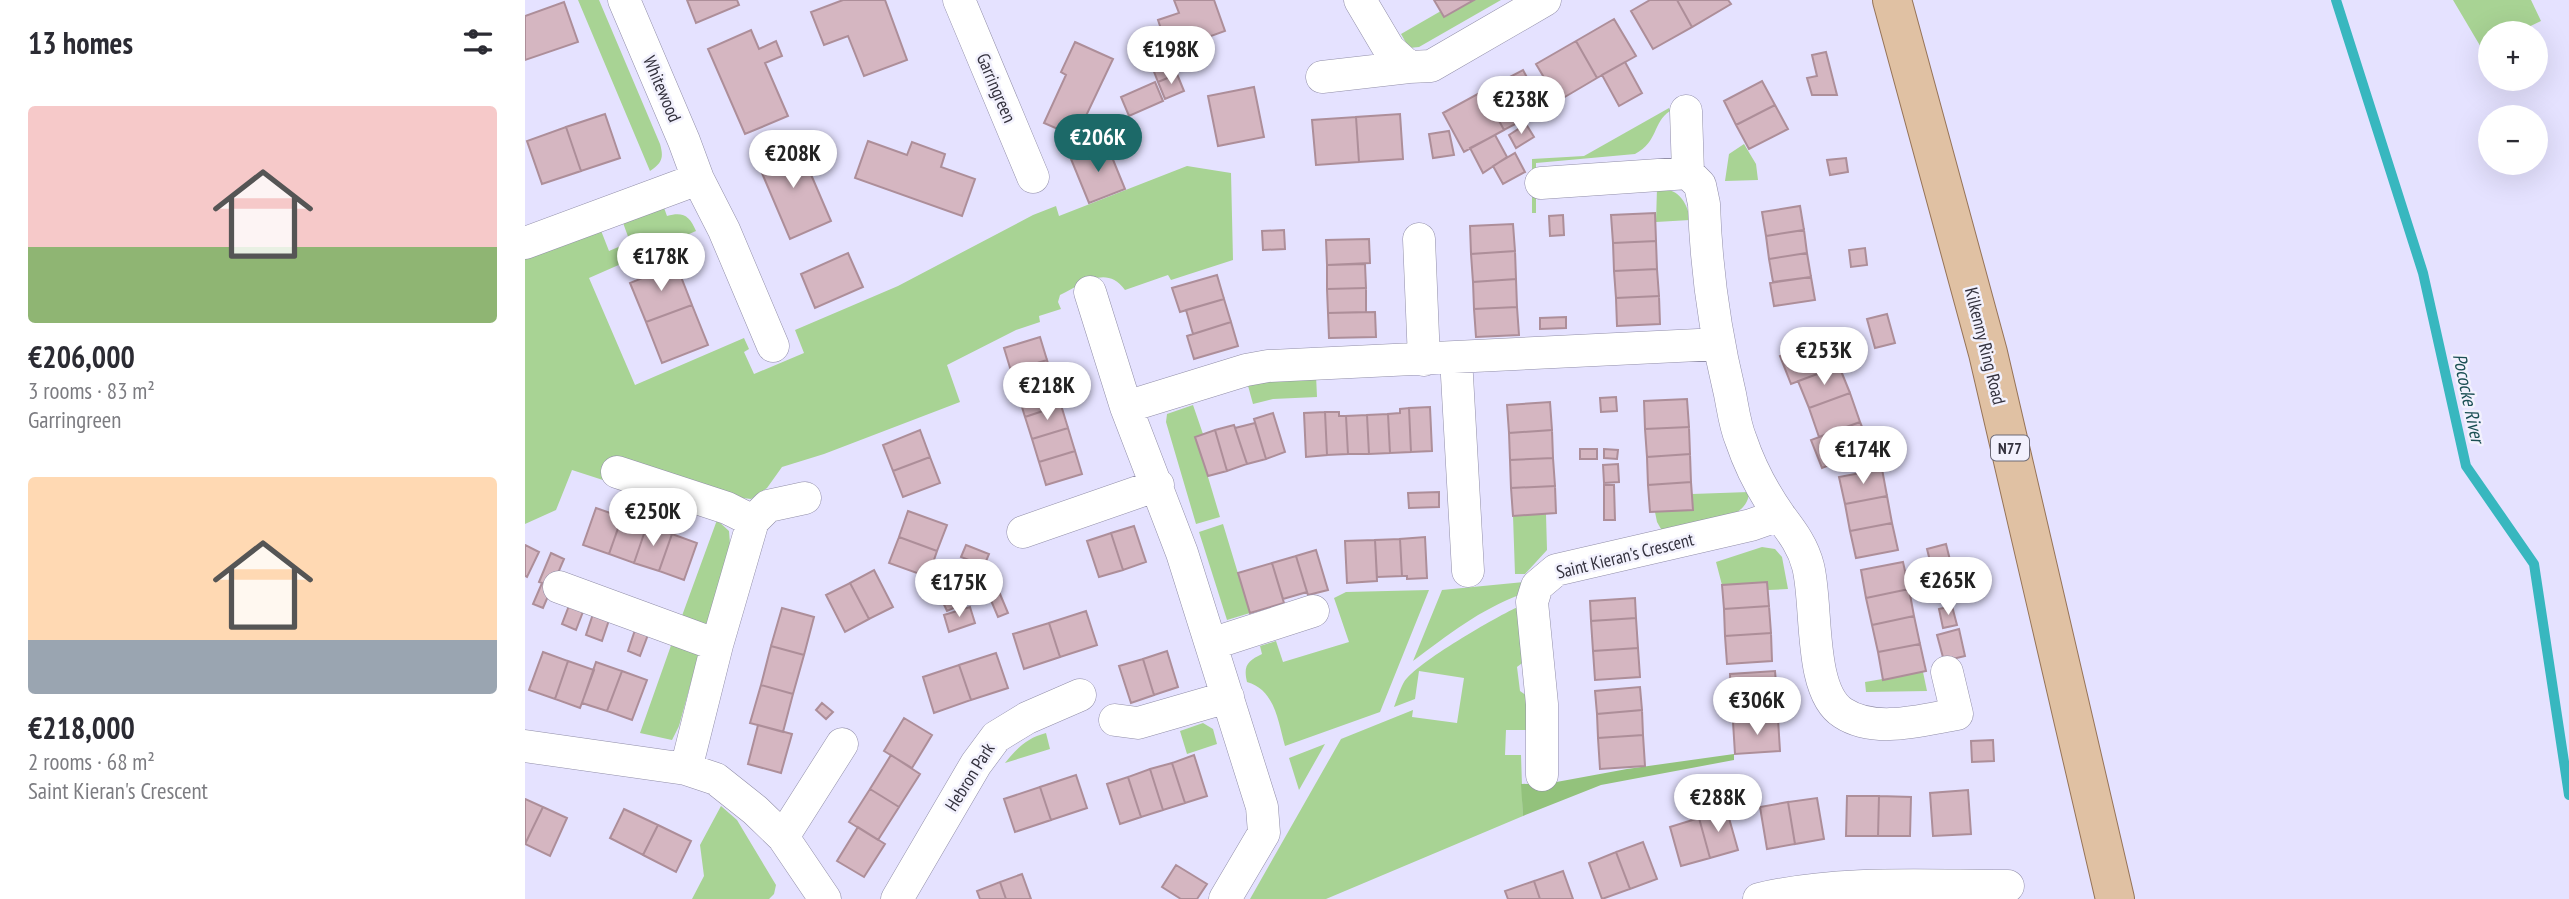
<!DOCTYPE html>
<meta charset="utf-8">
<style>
:root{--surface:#fff;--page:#f7f7f7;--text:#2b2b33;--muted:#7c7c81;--accent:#1c6968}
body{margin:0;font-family:"PT Sans Narrow",sans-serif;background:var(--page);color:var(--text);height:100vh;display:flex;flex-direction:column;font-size:26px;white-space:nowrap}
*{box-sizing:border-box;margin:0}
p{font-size:23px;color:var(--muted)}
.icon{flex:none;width:38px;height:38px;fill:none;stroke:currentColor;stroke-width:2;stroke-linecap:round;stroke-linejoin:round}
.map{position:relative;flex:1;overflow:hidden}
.details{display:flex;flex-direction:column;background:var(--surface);width:525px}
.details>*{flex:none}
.buttons{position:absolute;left:1953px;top:21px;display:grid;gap:14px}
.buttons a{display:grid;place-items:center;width:70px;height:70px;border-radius:50%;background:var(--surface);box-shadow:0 7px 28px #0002;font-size:35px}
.price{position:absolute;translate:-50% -60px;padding:0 16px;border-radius:24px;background:#fff;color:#222;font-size:23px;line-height:46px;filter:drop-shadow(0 2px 4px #0008)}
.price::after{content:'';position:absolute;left:50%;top:42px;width:21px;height:16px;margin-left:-10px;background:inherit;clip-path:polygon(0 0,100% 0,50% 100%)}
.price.current{background:var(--accent);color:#fff}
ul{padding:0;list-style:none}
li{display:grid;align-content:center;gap:14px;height:371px;padding:0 28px}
li span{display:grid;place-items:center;height:217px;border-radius:7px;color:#555}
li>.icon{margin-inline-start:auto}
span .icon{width:126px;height:126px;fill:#fffc;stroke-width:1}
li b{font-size:30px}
h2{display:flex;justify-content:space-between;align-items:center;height:84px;padding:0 28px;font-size:30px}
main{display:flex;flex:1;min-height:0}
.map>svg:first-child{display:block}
</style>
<main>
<section class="details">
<h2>13 homes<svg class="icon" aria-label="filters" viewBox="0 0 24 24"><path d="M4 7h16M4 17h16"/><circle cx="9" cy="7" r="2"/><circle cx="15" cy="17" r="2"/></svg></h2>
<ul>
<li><span style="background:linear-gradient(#f6c9c9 65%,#8fb573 0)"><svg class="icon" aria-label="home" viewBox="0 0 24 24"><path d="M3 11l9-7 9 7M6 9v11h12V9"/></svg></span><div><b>€206,000</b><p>3 rooms · 83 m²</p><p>Garringreen</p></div></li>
<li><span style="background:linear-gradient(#ffd9b3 75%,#9aa5b1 0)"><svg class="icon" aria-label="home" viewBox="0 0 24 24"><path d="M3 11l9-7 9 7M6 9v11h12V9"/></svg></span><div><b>€218,000</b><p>2 rooms · 68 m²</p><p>Saint Kieran's Crescent</p></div></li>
</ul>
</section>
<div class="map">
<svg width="2044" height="899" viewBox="0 0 2044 899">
<rect width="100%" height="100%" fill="#e5e2ff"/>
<path fill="#a8d394" d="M53,0H74L135,144C139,158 137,163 125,171Z
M935,0H976L894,47L884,48L876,34Z
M1928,0H2006L2016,21L1991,33H1965V45L1957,49Z
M1144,108L1145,111C1127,123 1134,141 1110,154L1011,163V213H1007V159L1059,156Z
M1219,144L1231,164L1233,180L1200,181L1204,154Z
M662,166L706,173L708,260L646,280L643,275L600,290C581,264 558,284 535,295L533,302L536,309L514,316L515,322L491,330L422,365L435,402L299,454L257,467L242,488L226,499L81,481L47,470L31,510L0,524V258L75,228L84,251L105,242L97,220L138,205L142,216C158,211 165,216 171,231L64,278L110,385L219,338L224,349L219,352L229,374L279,353L270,330L373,286L508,215L531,206L534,216Z
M1132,188C1152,188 1162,200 1165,220L1131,222Z
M791,375L792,397L748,399L728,404L722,382Z
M668,405L678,434L671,437L695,517L671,524L641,422L642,414Z
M1224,492C1224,522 1168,526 1145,532L1136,529L1132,522L1130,512L1167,510V494Z
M1021,514L1022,550L1000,574H990L988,516Z
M192,520L204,531L205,544L180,634L154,624Z
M698,524L725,613L702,620L674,532Z
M1237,547L1250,549L1257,557L1263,589L1243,590L1242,582L1197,585L1191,562Z
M999,582L997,594C954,610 924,634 888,661L917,590Z
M904,590L855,712L760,746C753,721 750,690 722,682C718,665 723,661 737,654L735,646L751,641L758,662L824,642L809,598L821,592Z
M995,606L1001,660L992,667L995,691L1002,696L1007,730H981L980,755H996L998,816L801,899H725L816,739L888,710L887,717L932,723L939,678L894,671L890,699L869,707C872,699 875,689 879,682C891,663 972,616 995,606Z
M149,637L176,646L154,726L147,740L115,733Z
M1398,672L1402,691L1341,692L1340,682Z
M678,723L688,729L692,744L662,754L655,731Z
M521,733L525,749L480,763C492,748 502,738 521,733Z
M800,744L774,790L764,758Z
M196,806L212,820L251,885L249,894L244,899H167L179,876L175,845Z"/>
<path fill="#93c27c" d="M1209,754V760L1076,785L998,816L996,784L1026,783L1102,769Z"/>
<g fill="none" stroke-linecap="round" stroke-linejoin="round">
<path stroke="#38b7bf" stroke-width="10" d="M1811,0L1898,273L1941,466L2009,564L2044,795"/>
</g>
<path fill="#d5b6c1" stroke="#ad8e99" stroke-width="2" d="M162,0H212L214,5L171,23Z
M318,0H360L382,60L339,76L323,36L299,45L286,12Z
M649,0H689L700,31L664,44L661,33L640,41L633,20L654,13Z
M909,0H949L919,17Z
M1125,0H1152L1167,27L1128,49L1106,11Z
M1152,0H1203L1206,4L1167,27Z
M39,2L53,42L0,60V16Z
M1089,19L1111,56L1072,78L1051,41Z
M226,30L234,49L251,41L257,56L240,63L263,116L220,134L183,49Z
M1051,41L1072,78L1033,101L1011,64Z
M550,42L588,59L551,137L519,123L541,75L536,72Z
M1301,52L1312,95H1287L1282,78L1292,76L1287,55Z
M645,56L652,74L633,82L626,64Z
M1100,62L1117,93L1094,106L1077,75Z
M998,70L1019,109L979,130L958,91Z
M652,74L659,91L640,99L633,82Z
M1237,81L1250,105L1211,125L1199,101Z
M630,82L638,101L604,116L596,97Z
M729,87L739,137L693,146L683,96Z
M958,91L979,130L939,152L918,113Z
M1250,105L1263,129L1224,149L1211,125Z
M80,114L95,158L56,171L41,127Z
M875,114L878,159L834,162L831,117Z
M831,117L834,162L791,165L787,120Z
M1001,124L1009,137L991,148L984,135Z
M41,127L56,171L17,184L2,141Z
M924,131L929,155L908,158L904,134Z
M970,135L982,157L958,173L945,148Z
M343,141L382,155L387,142L420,154L416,167L450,179L437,216L330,178Z
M272,142L306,221L265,239L231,159Z
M582,145L600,189L564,203L546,159Z
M990,153L1000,172L978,184L968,166Z
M1321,158L1323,172L1305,175L1302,160Z
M1275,206L1279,230L1241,236L1237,212Z
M1130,213L1131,241L1088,243L1086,215Z
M1038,215L1039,235L1025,236L1024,216Z
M988,224L990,251L946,254L945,226Z
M759,230L760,249L738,250L737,231Z
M1279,230L1282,253L1244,259L1241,236Z
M844,239L845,263L802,265L801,240Z
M1131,241L1132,269L1089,271L1088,243Z
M1340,248L1342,265L1326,267L1324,250Z
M990,251L991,279L948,282L946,254Z
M323,253L338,287L290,308L276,274Z
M1282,253L1286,277L1248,282L1244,259Z
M151,264L167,305L121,322L105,283Z
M840,264L841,288L802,289V265Z
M1132,269L1134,296L1091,298L1089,271Z
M692,275L699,299L655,312L647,288Z
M1286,277L1290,300L1249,306L1245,283Z
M991,279L992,307L949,309L948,282Z
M841,288V312L803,313L802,289Z
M1134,296L1135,324L1092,326L1091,298Z
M699,299L706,322L668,334L661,310Z
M167,305L183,345L137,363L121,322Z
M992,307L994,335L951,337L949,309Z
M850,312L851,337L804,338L803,313Z
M1362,314L1370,343L1350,348L1342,319Z
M1041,317V328L1015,329V318Z
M706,322L713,346L669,359L662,336Z
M515,337L522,360L486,371L479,348Z
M1304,337L1314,366L1266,384L1255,356Z
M522,360L529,383L493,394L486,371Z
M1314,366L1325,393L1284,408L1273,381Z
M529,383L536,405L500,417L493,394Z
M1325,393L1335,422L1294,437L1284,408Z
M1091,397L1092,411L1076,412L1075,398Z
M1162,399L1164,427L1120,429L1119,401Z
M1025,402L1027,430L984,433L982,405Z
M536,405L543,428L507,439L500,417Z
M905,407L907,451L886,452L884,408Z
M884,408L886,452L865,453L863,414L875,413V409Z
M800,412L802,455L781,457L779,413Z
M800,412H814V416H821L823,454L802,455Z
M748,413L760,452L741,459L729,419Z
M863,414L865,453L844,454L842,415Z
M842,415L844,454H823L821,416Z
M1335,422L1346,449L1297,468L1286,440Z
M730,423L741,459L722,464L710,428Z
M709,425L722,464L702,471L690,430Z
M1164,427L1165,454L1122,457L1120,429Z
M543,428L550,451L514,462L507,439Z
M395,430L405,457L368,471L358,445Z
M690,430L702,471L683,476L670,437Z
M1027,430L1028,458L985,460L984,433Z
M1055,449H1072V459H1055Z
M1079,449L1093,450L1092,459L1079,458Z
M550,451L557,474L521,485L514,462Z
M1165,454L1166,482L1123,485L1122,457Z
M405,457L415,483L378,497L368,471Z
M1028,458L1030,486L986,488L985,460Z
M1093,464L1094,482L1079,483L1078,465Z
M1357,469L1362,496L1320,504L1314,477Z
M1166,482L1168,510L1125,512L1123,485Z
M1079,485H1089L1090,520H1079Z
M1030,486L1031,513L988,516L986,488Z
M914,492V507L884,508L883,493Z
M1362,496L1367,523L1325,531L1320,504Z
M71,508L97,517L84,554L58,545Z
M383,511L422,525L412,551L374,537Z
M97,517L122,525L109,563L84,554Z
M1367,523L1373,550L1331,558L1325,531Z
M122,525L147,534L134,571L109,563Z
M609,526L621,562L598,570L586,533Z
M586,533L598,570L574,577L562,541Z
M147,534L172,543L159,580L134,571Z
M374,537L412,551L403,577L364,563Z
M900,537L902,578L882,579V576H877L875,539Z
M875,539L877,576L852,577L850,540Z
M850,540L852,581L822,583L820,541Z
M1421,544L1429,576L1410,581L1402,549Z
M0,545L14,552L2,577L0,576Z
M441,545L464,554L459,566L436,557Z
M791,550L803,590L783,595L771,556Z
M26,553L39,559L27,587L14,582Z
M771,556L782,592L758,599L747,563Z
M1378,562L1384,589L1341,598L1336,570Z
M747,563L759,603L725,613L713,573Z
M349,570L368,607L344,619L325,583Z
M1430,579L1433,592L1414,595L1411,583Z
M1242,582L1244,606L1199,609L1197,585Z
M17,583L27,587L18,608L8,604Z
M325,583L344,619L320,632L301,595Z
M438,584L445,601L422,611L414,594Z
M1384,589L1389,616L1347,625L1341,598Z
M475,594L483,613L473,617L465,598Z
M1110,598L1111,618L1066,621L1065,601Z
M45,603L59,609L51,630L37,624Z
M1244,606L1246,633L1200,636L1199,609Z
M1427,606L1432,625L1418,628L1414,609Z
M445,607L450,623L424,632L419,615Z
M257,608L289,617L279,655L246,646Z
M69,611L85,617L77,641L61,635Z
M561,611L572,645L535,657L524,623Z
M1389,616L1395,644L1353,652L1347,625Z
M1111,618L1113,648L1068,651L1066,621Z
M524,623L535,657L499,669L488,634Z
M111,627L124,632L115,656L103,651Z
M1434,629L1440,656L1419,661L1412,635Z
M1246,633L1247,661L1202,664L1200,636Z
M1395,644L1401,671L1358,680L1353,652Z
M246,646L279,655L268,694L236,685Z
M1113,648L1115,677L1070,680L1068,651Z
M642,651L653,687L629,695L618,659Z
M18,652L43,661L30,699L4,690Z
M471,653L483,688L446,700L434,665Z
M618,659L629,695L606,703L594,666Z
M43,661L69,670L55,708L30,699Z
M71,662L97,671L82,711L57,703Z
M434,665L446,700L409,713L398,677Z
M97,671L122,680L107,720L82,711Z
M1250,671L1252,695L1206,698L1205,674Z
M236,685L268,694L258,732L225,723Z
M1115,687L1117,710L1072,714L1070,691Z
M1252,695L1253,719L1208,722L1206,698Z
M297,703L308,712L301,719L291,710Z
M1117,710L1118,735L1073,738L1072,714Z
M379,718L407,735L387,768L359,751Z
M1253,719L1255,751L1210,754L1208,722Z
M233,725L267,734L256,773L223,764Z
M1118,735L1120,766L1075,769L1073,738Z
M1468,740L1469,761L1447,762L1446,741Z
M366,755L395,774L374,807L345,789Z
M669,755L682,796L660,803L647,763Z
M647,763L660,803L638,810L625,769Z
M625,769L638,810L616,817L603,777Z
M551,775L562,808L526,820L515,787Z
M603,777L616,817L595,824L582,784Z
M515,787L526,820L490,832L479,799Z
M345,789L374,807L353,840L324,822Z
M1443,790L1446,834L1408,836L1405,793Z
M1322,796H1354L1353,836H1321Z
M1354,796L1386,797L1385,836H1353Z
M1292,798L1299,839L1270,844L1263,802Z
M0,799L18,807L0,844Z
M1263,802L1270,844L1242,849L1235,807Z
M18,807L42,818L25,856L0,844Z
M99,809L133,825L118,855L85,838Z
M1202,811L1213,850L1185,858L1174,818Z
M1174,818L1185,858L1156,866L1145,827Z
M133,825L166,841L151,872L118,855Z
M333,827L360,844L339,877L312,861Z
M1118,842L1132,879L1105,889L1091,852Z
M1091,852L1105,889L1077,899L1064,863Z
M651,865L682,884L672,899H656L637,887Z
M1038,871L1048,899H1015L1009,881Z
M497,874L506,899H481L475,882Z
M1009,881L1015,899H983L980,891Z
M475,882L481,899H455L452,891Z"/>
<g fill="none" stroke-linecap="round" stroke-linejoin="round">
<defs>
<path id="minor" d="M99,0L159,141L173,179L199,230L248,346
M434,0L508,177
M835,0L864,49L884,67L906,66L1020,0
M797,77L884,67
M1161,111L1163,173L1175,185L1179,204C1181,267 1190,332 1205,394C1208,409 1210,426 1216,440C1225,467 1239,493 1255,516C1267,532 1278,546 1283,566C1293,604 1283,691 1318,713C1350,734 1397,720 1432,714L1422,672
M1016,183L1163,173
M894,239L899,360
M0,243L173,179
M565,292L601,407L657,553L737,807L739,833L700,899
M931,358L943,571
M601,407L721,370L743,366L1194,344
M92,472L202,508L228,521
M280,498L243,506L228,521L192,645L161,769L191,779L230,810L258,837L300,899
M498,532L633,485
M34,587L192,645
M686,644L788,611
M590,720L613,723L703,697
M0,746L161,769
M1017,775V704L1007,602L1012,586L1031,570L1226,525L1254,515
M258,837L317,744
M372,899L451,764L471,737L502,718L555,695
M1234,899C1314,880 1401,886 1483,886"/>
<path id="major" d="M1367,0L1463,353L1590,899"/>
</defs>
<use href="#minor" stroke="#918ea8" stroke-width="33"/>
<use href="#major" stroke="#967357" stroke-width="40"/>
<use href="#minor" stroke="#fff" stroke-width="32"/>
<use href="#major" stroke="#e0c1a3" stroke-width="38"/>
</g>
<g text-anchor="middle" stroke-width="5" stroke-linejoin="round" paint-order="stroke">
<rect fill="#f2f1fd" stroke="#6c6b77" stroke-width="2" x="1466" y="435.5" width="38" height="25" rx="5"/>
<g font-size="16" font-weight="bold" fill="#33313d">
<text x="1485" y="454">N77</text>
</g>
<g font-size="18" fill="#33313d" stroke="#f2f1fd">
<text transform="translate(471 88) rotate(67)" y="6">Garringreen</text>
<text transform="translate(137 89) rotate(67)" y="6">Whitewood</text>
<text transform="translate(1460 346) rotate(76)" y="6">Kilkenny Ring Road</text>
<text transform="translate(1100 556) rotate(-14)" y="6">Saint Kieran's Crescent</text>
<text transform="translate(445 777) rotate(-58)" y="6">Hebron Park</text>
</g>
<g font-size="19" font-style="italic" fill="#1a4f53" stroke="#f2f1fd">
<text transform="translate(1944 398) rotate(78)" y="7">Pococke River</text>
</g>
</g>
</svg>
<div class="buttons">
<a>+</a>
<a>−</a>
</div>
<b class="price" style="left:646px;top:86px">€198K</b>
<b class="price" style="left:996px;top:136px">€238K</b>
<b class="price current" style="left:573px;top:174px">€206K</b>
<b class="price" style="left:268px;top:190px">€208K</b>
<b class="price" style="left:136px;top:293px">€178K</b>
<b class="price" style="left:1299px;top:387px">€253K</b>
<b class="price" style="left:522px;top:422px">€218K</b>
<b class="price" style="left:1338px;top:486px">€174K</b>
<b class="price" style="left:128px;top:548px">€250K</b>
<b class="price" style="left:1423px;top:617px">€265K</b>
<b class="price" style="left:434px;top:619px">€175K</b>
<b class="price" style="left:1232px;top:737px">€306K</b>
<b class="price" style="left:1193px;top:834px">€288K</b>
</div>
</main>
